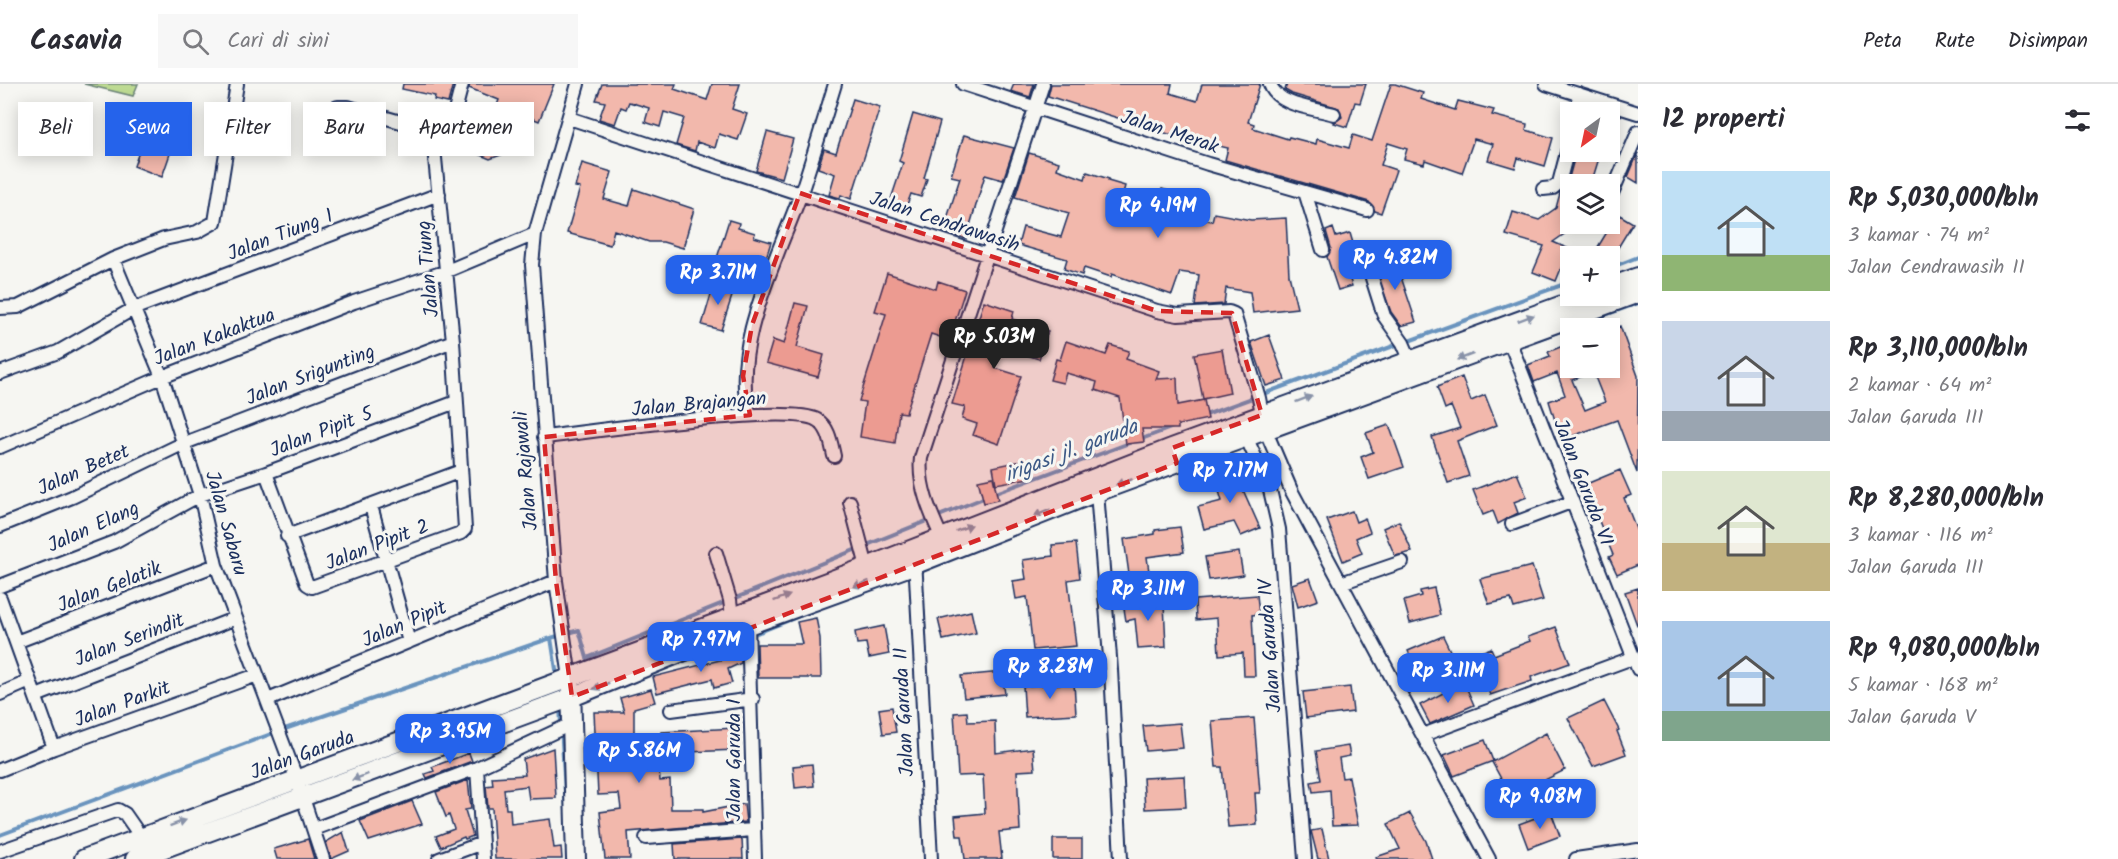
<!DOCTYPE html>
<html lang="id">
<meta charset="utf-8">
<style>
:root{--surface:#fff;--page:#f7f7f7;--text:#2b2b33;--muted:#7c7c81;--line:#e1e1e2;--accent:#2563eb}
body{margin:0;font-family:Kalam,sans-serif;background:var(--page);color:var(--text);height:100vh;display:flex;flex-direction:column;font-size:22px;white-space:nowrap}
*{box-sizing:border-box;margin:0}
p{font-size:20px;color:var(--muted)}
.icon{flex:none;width:33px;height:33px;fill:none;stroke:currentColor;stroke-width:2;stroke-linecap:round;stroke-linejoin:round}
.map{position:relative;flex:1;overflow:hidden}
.sheet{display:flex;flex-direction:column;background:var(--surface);width:480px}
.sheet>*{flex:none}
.banner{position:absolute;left:18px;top:18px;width:570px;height:54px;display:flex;gap:12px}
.needle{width:39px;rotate:213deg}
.tools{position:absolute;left:1560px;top:18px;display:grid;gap:12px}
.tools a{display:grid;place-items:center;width:60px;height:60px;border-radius:0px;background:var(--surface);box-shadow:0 3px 15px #0003;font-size:30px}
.price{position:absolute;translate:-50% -51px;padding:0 14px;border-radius:12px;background:var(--accent);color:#fff;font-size:20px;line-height:39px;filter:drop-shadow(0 2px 3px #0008)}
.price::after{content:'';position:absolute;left:50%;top:36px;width:18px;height:14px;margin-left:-9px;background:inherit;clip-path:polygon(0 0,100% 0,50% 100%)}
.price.current{background:#222;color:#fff}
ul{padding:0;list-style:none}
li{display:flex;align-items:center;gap:18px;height:150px;padding:0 24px}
li span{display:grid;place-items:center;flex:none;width:168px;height:120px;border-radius:0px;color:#555}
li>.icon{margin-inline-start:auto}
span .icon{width:72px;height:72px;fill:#fffc;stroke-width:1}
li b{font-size:26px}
h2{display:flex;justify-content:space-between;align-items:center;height:72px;padding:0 24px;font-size:26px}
.chip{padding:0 21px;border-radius:0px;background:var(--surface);box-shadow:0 3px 15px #0003;font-size:21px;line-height:54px}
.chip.current{background:var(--accent);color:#fff}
header{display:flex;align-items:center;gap:36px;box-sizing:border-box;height:84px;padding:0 30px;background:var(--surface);border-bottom:2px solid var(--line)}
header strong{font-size:28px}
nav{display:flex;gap:33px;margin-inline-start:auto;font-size:21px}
.search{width:420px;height:54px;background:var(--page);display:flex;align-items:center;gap:15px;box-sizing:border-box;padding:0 21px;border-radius:0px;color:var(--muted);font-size:22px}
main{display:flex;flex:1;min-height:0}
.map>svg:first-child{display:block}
</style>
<header>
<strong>Casavia</strong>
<div class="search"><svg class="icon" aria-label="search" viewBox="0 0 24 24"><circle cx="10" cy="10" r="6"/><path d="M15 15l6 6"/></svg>Cari di sini</div>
<nav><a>Peta</a><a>Rute</a><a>Disimpan</a></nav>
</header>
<main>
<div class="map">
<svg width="1638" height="775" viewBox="0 0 1638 775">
<rect width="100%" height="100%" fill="#f6f6f2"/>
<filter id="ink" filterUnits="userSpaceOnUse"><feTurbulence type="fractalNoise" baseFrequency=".0167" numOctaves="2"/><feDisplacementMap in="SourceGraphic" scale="12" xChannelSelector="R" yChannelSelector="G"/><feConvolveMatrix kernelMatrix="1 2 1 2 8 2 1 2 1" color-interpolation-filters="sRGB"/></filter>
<g filter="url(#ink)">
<path fill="#bdda92" stroke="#6c8478" stroke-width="1.5" d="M84,0H138L133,12Z"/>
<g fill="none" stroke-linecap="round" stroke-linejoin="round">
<path stroke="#6a94be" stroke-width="4" d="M1610,184L1638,173
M1538,255L1638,219
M1406,258L1570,198
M1203,332L1399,260
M1139,356L1171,344
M993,410L1132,358
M752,551L812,527
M551,554L557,592
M671,582L745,554
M560,623L566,726
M0,751L279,647L551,554L579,546L587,574L986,413"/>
</g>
<path fill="#f2b8ac" stroke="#1b2f5e" stroke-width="1.5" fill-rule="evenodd" d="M403,0H453L448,19L434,16L435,12L402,5Z
M470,0H554L539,37L532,34L524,54L518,52L512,67L490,75L473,68L477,58L482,60L499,16L469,4Z
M602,0H676L674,5L707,16L712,0H740L732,25L747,30L738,56L719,50L715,64L697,58L695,67L676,61L684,34L664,28L660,43L645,38L649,24L629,18L626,25L621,23L615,40L599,35L605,18L596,16Z
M1014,0H1034L1030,13L1011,7Z
M1051,0H1172L1170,9L1197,17L1202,0H1260L1248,38L1254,40L1253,44L1288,55L1289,53L1316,60L1317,55L1349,64L1353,51L1372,57L1391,0H1395L1423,9L1421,15L1455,26L1458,17L1494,26L1492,31L1527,40L1526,46L1553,54L1545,82L1518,74L1515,84L1488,76L1493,60L1474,55L1462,89L1425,76L1424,80L1404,75L1407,65L1388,59L1381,81L1396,86L1381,129L1375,127L1369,118L1225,76L1228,64L1178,53L1048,12Z
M1287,0H1366L1360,19L1355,18L1347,43L1334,39L1342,33L1339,24L1292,10L1285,6Z
M853,15L880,23L851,115L841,111L840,114L829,111L835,90L818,84L824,65L836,69Z
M152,30L180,41L162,93L134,82Z
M913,30L940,38L924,94L927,95L921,113L911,110L905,126L889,121L903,79L899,77Z
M767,48L793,55L782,94L756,87Z
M964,51L1014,64L1003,96L985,91L966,155L943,147L960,94L951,92Z
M1576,68L1600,71L1591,100H1570V146L1553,158L1569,165L1556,197L1533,188L1544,162L1506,151L1513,128L1539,136L1556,124L1560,109L1567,101Z
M1029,69L1059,78L1057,85L1085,95L1087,88L1109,95L1108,97L1125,102L1122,113L1141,119L1143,111L1158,116L1162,105L1172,108V110L1185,114L1181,130L1212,137L1214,129L1251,136L1286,134L1289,191L1297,224L1253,229L1250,208L1226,204L1224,220L1195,222L1199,191L1180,188L1172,211L1112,190L1111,193L1084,184L1082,191L1064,185L1067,175L1018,161L1023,143L1061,153L1069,129L1015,113Z
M1638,69V99L1628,93Z
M582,79L612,88L604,115L629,122L634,105L694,125L683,164L663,158H649L614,146L610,161L567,149L580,104L575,103Z
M1618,130L1633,139L1611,175L1596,166Z
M729,136L739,139L738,144L755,149L754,153L771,158L763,183L747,178L745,185L717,174Z
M1333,144L1336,153L1350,149L1355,166L1342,170L1352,202L1338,206L1327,173L1331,164L1326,147Z
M1394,172L1416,238L1401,242L1391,228L1373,179Z
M887,189L936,205L938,197L965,206L949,256L931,250L906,329L899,328L895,359L860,353L865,318L859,317L886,230L875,227Z
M715,197L735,203L721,246L702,241Z
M984,217L1014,227L1012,235L1048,247L1039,275L1002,263L995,284L1021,292L999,360L973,351L977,340L962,335L965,323L952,320Z
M795,219L808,222L797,263L824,271L818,293L766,279L773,256L784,260Z
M1620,242L1638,292L1637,389L1617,336L1561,356L1549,317L1565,311L1557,289L1534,298L1528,281L1550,272L1548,268L1570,259V284H1610V246ZM1593,288L1605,318L1585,326L1572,296Z
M1269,251L1285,296L1266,302L1251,258Z
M1066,257L1106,271L1110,261L1129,267L1126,275L1159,287L1156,295L1177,294L1178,321L1204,316L1208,335L1178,341V345H1142L1144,358L1126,360L1120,314L1095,306L1097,298L1066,289L1063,299L1050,296L1056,275L1060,276Z
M1222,265L1230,309L1203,315L1194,270Z
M1462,293L1471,317L1485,311L1497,341L1457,357L1469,392L1448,399L1432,353L1460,344L1451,322L1445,325L1437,303Z
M1389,341L1404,383L1369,395L1361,373L1373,368L1366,349Z
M1026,376L1029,394L996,400L993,383Z
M1236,380L1242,398L1240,399L1260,444L1241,452L1234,438L1204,445L1198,423L1222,417L1213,387Z
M1620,386L1631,411L1624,414L1638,450V481L1617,490L1609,473L1613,471L1584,401Z
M1517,389L1527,413L1514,418L1518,429L1498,440L1493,427L1483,431L1473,406Z
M993,393L998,416L984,419L978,396Z
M1352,427L1356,438L1365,434L1370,448L1356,454L1362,469L1343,477L1327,436Z
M1399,437L1412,468L1395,472L1383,444Z
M1180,443L1184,468L1147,473L1150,495L1130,497L1124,455L1155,450V446Z
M1076,459L1080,494L1068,496L1076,562L1033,566L1027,513L1016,515L1013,497L1026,495L1023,476L1053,472L1052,461Z
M1239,468L1243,491L1209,496L1205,473Z
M1532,482L1543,516L1514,524L1511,515L1489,520L1480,495Z
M1310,494L1318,516L1298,523L1292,500Z
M1122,500L1124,515L1114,516L1113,501Z
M1434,504L1440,531L1410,539L1404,517L1421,512L1420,507Z
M1638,504V541H1637L1625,508Z
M1257,511L1259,530L1252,531L1255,592H1244L1243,569L1219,571L1217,534L1196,536L1195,516Z
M1155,514L1156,519H1164L1166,563L1138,565L1135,535L1126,537L1123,518Z
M971,527L976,549L943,556L938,535Z
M816,534L820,554L821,594H758L757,560H802L797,538Z
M884,542L889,570L869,574L866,559L857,560L855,548Z
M1556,543L1570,579L1531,593L1532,597L1490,611L1474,571L1491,564L1494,571L1530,557L1528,553Z
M1443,552L1454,575L1418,590L1408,567Z
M730,561L734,572L741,570V579L728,585L732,599L714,604L712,595L657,609L653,593L724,575L721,564Z
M1002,588L1005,610L964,614L961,592Z
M1464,598L1474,621L1430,640L1420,621Z
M1074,599L1076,630L1025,633L1023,602Z
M1350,603L1353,628L1306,634L1303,608Z
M651,605L655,618L634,624V672L658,670L660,697L670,696L671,725H703V728L744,720L746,738L628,748L630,775H605L600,728L621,725L619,710L598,711L594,628H624L620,614Z
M1604,617L1619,646L1617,647L1626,670L1593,682L1568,634Z
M892,623L896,648L883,650L879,625Z
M967,628L968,638L995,637L996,669L1033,664L1035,686L1017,687L1020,746L999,748L1002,775H965L962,752H957L955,732L985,729L983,691L958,692L954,629Z
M1254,634L1260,709H1255L1257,741L1228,743L1222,683H1216L1212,637Z
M1180,639L1183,664L1146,667L1143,642Z
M736,644L737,666L662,669L661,648Z
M1546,649L1565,686L1511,713L1492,678Z
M1485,656L1493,677L1454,692L1444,671Z
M1348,662L1350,672L1339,674L1342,694L1349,693L1358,741L1332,742L1330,706L1313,708L1311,698L1321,696L1316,667Z
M553,664L556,714L529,715L527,702L504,705L506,725H510L511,740L550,735L554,764L561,763L562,775H495L492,724H488L486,702L493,701L492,693L525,691L523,675Z
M469,669L472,677L427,694L425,690L434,687L432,683Z
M812,680L814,702L795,704L793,682Z
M1184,692L1186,723L1145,725L1143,694Z
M468,696L471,725L465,726L473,752L465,755L464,753L441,763L436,752L454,745L449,731L446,733L436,708Z
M412,717L422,740L369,757L360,737Z
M1551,728L1560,752L1528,764L1519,740Z
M1410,729L1426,757L1432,775H1377L1376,773L1400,765L1388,740Z
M1322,745L1329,775H1318L1311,747Z
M343,748L349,767L331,775L326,758Z
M308,755L314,775H277L274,765Z
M742,755L743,775H675L674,760Z
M1053,755H1082V775H1053Z"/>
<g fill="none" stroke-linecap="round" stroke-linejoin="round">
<defs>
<path id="street" d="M963,0L1208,80L1367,126
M1270,0C1277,22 1314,24 1334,30
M1546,0L1638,29
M1576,28L1579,10
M320,30L338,23H348L436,48
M569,34L1157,227L1178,231L1229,228L1234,230L1259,314L1265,345L1291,406L1489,775
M1543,105L1553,104L1559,99L1570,57
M1305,108L1323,166
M1610,114L1638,48
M113,175L162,293L200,411L216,481L297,696L323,775
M1372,194L1384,232L1403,259L1410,275
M0,224L18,223L113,175L164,155L197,148L215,138L237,0
M1507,251L1638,585
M0,289L58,268L133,225L439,110
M750,331C728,266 779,172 801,109C813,73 824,36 835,0
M1243,346L1270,406L1279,445L1305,775
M544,353C589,348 788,319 817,336C829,343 831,359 834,372
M0,363L162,293L354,218L447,187L535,150
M266,389L307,500L312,503L461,449L465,445L453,257L434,64L438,43L455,27L462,0
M1097,408L1111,586L1121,775
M850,418L867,483
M371,422L409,558
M1512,440L1571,418
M0,442L72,413L182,360L453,257
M287,452L461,387
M941,452C930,428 918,401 921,374L1043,0
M716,469L730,516L732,532
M915,474L931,775
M1341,499L1402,478
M0,502L114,458L200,411L266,389L456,318
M0,514L54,664
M748,541L755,775
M16,558L216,481
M570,594L556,497L532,181L535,150L578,0
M0,610L30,597
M36,612L236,534
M268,616L556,497
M671,626L753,615
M1423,651L1632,574
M0,686L54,664L257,591
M314,745L477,684
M646,754L753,746
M0,767L118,726L125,730L141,753
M439,775L482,759
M483,775L477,684L571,640
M1576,775L1638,766"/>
<path id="secondary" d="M1610,203L1638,193
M571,603L576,775
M84,775L867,483L1172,364L1587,212
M135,775L572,613L748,541L916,480L1097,408L1638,209"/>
</defs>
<use href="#street" stroke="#1b2f5e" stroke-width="16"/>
<use href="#secondary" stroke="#1b2f5e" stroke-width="22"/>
<use href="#street" stroke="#f6f6f2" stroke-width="12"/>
<use href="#secondary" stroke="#f6f6f2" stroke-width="18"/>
</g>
<defs><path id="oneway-solid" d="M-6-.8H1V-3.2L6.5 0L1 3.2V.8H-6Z" transform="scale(1.5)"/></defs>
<g fill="#8892a8">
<use href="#oneway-solid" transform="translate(1526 234) rotate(-20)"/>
<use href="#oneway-solid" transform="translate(1465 273) rotate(160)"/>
<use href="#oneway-solid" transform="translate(1304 315) rotate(-20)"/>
<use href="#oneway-solid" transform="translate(1124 398) rotate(161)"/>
<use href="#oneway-solid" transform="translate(1042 429) rotate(158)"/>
<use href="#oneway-solid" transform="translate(964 444) rotate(-21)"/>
<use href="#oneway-solid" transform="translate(861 500) rotate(160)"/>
<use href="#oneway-solid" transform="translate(782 514) rotate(-20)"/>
<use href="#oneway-solid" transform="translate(601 602) rotate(158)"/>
<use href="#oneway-solid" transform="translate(360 693) rotate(159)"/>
<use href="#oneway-solid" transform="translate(178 739) rotate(-20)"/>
</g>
</g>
<path fill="#d62828" fill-opacity="0.2" stroke="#d62828" stroke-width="4.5" stroke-dasharray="12 8" stroke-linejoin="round" d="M800,109L1157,227L1232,229L1262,331L1172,364L1177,379L572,613L556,497L544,353L750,331L743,292L752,241Z"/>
<g text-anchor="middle" stroke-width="6" stroke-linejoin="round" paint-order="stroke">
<g font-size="20" fill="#1b2f5e" stroke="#f6f6f2">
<text transform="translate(1170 47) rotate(18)" y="7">Jalan Merak</text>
<text transform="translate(945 137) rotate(18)" y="7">Jalan Cendrawasih</text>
<text transform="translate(280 150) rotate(-21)" y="7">Jalan Tiung 1</text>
<text transform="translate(427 185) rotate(-95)" y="7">Jalan Tiung</text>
<text transform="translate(214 252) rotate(-21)" y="7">Jalan Kakaktua</text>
<text transform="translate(310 290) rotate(-21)" y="7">Jalan Srigunting</text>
<text transform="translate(699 319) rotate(-5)" y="7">Jalan Brajangan</text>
<text transform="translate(321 347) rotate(-21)" y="7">Jalan Pipit 5</text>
<text transform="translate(83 385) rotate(-24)" y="7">Jalan Betet</text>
<text transform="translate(525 387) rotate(-95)" y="7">Jalan Rajawali</text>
<text transform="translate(1584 398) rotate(69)" y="7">Jalan Garuda VI</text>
<text transform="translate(227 439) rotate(74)" y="7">Jalan Sabaru</text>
<text transform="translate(93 442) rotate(-24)" y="7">Jalan Elang</text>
<text transform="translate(377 460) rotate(-21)" y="7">Jalan Pipit 2</text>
<text transform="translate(109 502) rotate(-21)" y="7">Jalan Gelatik</text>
<text transform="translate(404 539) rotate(-23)" y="7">Jalan Pipit</text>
<text transform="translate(129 555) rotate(-21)" y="7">Jalan Serindit</text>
<text transform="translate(1269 562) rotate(-94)" y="7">Jalan Garuda IV</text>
<text transform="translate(122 619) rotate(-20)" y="7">Jalan Parkit</text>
<text transform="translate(903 628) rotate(-93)" y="7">Jalan Garuda II</text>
<text transform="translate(302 670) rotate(-20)" y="7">Jalan Garuda</text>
<text transform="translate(733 676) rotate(-90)" y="7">Jalan Garuda I</text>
</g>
<g font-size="21" font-style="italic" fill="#3c5986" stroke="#f6f6f2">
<text transform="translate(1071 366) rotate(-21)" y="7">irigasi jl. garuda</text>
</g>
</g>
</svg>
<div class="tools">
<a><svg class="needle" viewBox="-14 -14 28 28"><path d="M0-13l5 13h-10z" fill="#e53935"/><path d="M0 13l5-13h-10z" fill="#7c7c81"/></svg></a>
<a><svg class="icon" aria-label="layers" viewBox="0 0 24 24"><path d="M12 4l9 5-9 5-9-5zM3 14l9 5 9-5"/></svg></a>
<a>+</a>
<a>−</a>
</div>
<b class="price" style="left:1158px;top:155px">Rp 4.19M</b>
<b class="price" style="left:1395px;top:207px">Rp 4.82M</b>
<b class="price" style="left:718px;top:222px">Rp 3.71M</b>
<b class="price current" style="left:994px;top:286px">Rp 5.03M</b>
<b class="price" style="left:1230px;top:420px">Rp 7.17M</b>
<b class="price" style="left:1148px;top:538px">Rp 3.11M</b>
<b class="price" style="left:701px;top:589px">Rp 7.97M</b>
<b class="price" style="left:1050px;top:616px">Rp 8.28M</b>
<b class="price" style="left:1448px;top:620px">Rp 3.11M</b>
<b class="price" style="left:450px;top:681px">Rp 3.95M</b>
<b class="price" style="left:639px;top:700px">Rp 5.86M</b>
<b class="price" style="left:1540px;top:746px">Rp 9.08M</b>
<div class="banner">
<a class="chip">Beli</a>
<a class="chip current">Sewa</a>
<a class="chip">Filter</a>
<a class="chip">Baru</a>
<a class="chip">Apartemen</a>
</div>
</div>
<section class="sheet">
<h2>12 properti<svg class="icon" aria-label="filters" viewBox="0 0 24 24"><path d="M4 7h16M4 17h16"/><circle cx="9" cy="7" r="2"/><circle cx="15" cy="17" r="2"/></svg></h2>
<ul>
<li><span style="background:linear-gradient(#bfe0f5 70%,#8fb573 0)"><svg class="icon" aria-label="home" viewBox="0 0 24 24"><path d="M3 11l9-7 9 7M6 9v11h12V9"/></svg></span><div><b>Rp 5,030,000/bln</b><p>3 kamar · 74 m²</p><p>Jalan Cendrawasih II</p></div></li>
<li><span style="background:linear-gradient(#c9d6e8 75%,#9aa5b1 0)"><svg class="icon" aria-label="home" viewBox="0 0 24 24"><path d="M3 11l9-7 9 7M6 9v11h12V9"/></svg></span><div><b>Rp 3,110,000/bln</b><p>2 kamar · 64 m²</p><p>Jalan Garuda III</p></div></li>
<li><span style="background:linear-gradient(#dfe7d0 60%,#c2b280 0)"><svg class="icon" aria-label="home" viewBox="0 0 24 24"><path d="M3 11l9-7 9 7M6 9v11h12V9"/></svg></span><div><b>Rp 8,280,000/bln</b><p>3 kamar · 116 m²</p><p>Jalan Garuda III</p></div></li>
<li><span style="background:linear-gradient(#a9c7e8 75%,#7fa58c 0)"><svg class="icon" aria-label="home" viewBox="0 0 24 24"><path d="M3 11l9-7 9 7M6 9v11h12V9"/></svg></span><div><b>Rp 9,080,000/bln</b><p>5 kamar · 168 m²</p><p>Jalan Garuda V</p></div></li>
</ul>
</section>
</main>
